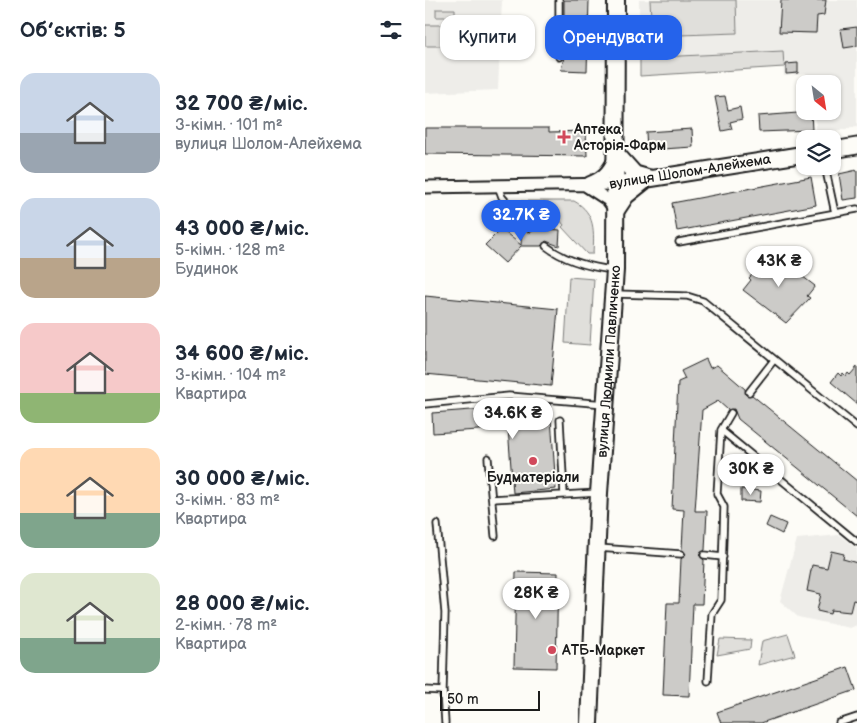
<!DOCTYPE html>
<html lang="uk">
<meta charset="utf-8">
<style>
:root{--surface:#fff;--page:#f2f2f3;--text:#1f2937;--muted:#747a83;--accent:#2563eb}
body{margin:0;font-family:"Balsamiq Sans",sans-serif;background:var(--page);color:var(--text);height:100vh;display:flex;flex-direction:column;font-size:19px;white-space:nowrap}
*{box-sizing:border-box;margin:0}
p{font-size:16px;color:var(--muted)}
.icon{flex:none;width:28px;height:28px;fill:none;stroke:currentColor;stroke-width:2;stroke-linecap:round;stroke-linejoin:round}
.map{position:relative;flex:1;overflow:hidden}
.panel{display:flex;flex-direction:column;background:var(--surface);width:425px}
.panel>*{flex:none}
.hud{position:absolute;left:15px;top:15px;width:341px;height:45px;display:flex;gap:10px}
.needle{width:32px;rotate:150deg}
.controls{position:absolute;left:371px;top:75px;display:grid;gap:10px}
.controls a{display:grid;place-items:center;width:45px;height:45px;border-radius:10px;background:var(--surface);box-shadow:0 1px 4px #0004;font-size:25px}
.scale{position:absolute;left:15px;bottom:12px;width:100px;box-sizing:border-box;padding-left:5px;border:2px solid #1c1c1c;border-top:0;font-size:14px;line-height:18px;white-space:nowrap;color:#1c1c1c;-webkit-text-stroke:4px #fdfcf7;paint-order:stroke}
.price{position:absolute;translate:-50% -42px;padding:0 11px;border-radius:18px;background:#fff;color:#222;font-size:16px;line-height:32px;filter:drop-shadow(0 1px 2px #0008)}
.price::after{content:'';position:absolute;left:50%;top:30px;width:15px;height:11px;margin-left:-8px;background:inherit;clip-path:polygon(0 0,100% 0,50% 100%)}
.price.active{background:var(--accent);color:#fff}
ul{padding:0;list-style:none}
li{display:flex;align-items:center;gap:15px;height:125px;padding:0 20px}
li span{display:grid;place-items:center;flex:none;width:140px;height:100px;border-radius:15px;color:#555}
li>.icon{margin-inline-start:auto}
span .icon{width:60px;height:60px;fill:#fffc;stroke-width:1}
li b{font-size:21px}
h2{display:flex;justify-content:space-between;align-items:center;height:60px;padding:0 20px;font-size:21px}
.tag{padding:0 18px;border-radius:15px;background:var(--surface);box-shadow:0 1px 4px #0004;font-size:18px;line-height:45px}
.tag.active{background:var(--accent);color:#fff}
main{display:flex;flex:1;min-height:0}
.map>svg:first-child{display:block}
</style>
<main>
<section class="panel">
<h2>Об’єктів: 5<svg class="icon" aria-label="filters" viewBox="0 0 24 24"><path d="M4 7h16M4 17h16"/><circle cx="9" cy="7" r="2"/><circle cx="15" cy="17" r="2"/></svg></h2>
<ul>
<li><span style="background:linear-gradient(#c9d6e8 60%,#9aa5b1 0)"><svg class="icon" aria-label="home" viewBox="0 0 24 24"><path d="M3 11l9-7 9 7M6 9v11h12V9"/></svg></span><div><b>32 700 ₴/міс.</b><p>3-кімн. · 101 m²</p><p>вулиця Шолом-Алейхема</p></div></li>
<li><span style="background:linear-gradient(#c9d6e8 60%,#b9a48a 0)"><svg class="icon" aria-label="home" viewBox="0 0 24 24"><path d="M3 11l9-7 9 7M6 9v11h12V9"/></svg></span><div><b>43 000 ₴/міс.</b><p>5-кімн. · 128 m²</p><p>Будинок</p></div></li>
<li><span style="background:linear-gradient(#f6c9c9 70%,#8fb573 0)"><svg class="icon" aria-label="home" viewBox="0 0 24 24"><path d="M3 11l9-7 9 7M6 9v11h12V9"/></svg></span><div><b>34 600 ₴/міс.</b><p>3-кімн. · 104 m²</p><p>Квартира</p></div></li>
<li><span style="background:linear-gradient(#ffd9b3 65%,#7fa58c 0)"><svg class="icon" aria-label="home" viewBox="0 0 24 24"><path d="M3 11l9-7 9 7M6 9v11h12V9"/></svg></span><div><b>30 000 ₴/міс.</b><p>3-кімн. · 83 m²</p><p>Квартира</p></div></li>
<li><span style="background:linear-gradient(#dfe7d0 65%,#7fa58c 0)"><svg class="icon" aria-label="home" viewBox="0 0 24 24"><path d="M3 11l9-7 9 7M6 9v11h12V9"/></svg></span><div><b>28 000 ₴/міс.</b><p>2-кімн. · 78 m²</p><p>Квартира</p></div></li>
</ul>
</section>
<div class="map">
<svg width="432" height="723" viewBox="0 0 432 723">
<rect width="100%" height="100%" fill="#fdfcf7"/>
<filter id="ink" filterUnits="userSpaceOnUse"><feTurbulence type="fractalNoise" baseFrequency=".02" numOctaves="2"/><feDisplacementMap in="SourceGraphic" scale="10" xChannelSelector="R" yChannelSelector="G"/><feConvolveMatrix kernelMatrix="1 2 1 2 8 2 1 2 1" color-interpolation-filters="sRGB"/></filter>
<g filter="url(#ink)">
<path fill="#eeede9" d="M0,0H77L73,90L0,93Z
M214,0H432V127L392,134L389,111H408V84H384L382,74L359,76L358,67L215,76Z
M414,535L432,549V625L425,628L373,617L355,601L372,539Z"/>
<path fill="#e0dfdb" stroke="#7e7e7c" d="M225,0H311L312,33L227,36Z
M11,9H30V17H11Z
M0,25H61V46H0Z
M358,51L359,67L215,76V58Z
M89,201H149C171,213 169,232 168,254H162L137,227L139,225L134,219L136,216L129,209H115V213H99Z
M144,277L169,279L165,345L140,343Z
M363,634L370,655L333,665L337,641Z
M295,639L326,640L325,649L292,655Z"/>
<path fill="#cccbc8" stroke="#1c1c1c" d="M139,0H164L162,71L136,70L139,57Z
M356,0H401L399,15L392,16L391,33L354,32Z
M432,27V46L419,48L416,29Z
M373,63V73L361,74V64Z
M300,96L303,110L315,107L317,119L305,122L307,129L297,131L290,97Z
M386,112L387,130L334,132L333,116Z
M0,128H124V132L161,131L162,156L0,154Z
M267,129L268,147L222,150L221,132Z
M432,170V198L418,200L414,174Z
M386,177L391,205L252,231L247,203Z
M97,228L104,233L110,228L135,230L134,246L121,241L116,246H96L80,263L60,245L76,229L96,245Z
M347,253L390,286L382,296L385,298L361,323L318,290L326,280L324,278Z
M0,296L133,309L126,386L0,374Z
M281,359L285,368L292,365L320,389L321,395H327L432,481V516L313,419L309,409L303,410L293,401L277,410L270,511H282L280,550L274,555L279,560L277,604H268L264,696L238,695L242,603H254L256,559L261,554L257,549L259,510L247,509L253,382L260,379L256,371Z
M432,367V404L406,382L413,373L416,376L418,373L421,376L423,373L425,375Z
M125,404L131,489L88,493L83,428L8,433L7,413Z
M316,489L336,491L335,502L316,501Z
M345,517L361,524L357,534L341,526Z
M406,551L419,554L418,559L432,563V601L428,600L425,612L406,610L405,614L392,611L396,594L382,591L387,565L402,568Z
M91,572L133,573L131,668L89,667Z
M423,667L431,690L336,723H296L292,712Z"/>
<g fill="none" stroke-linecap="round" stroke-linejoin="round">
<defs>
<path id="service" d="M134,57V0
M400,166L410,213
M73,186L77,197L105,228
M254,242L432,209
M121,246C140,261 164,267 188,270
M190,294L262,296L278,301L432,427
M324,392L349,360
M0,404L84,396L180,404
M135,420L139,495
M296,430L432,542
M63,458L70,536
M67,499L172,493
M12,524L20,613L18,691L20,723
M173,548L256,554
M279,555L298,557
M283,681L287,614L296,600L299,507L292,494L296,430L306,413
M0,690L18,691
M414,723L432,717"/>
<path id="minor" d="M164,183C177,178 183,172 189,159
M160,185L183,200L191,211
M0,187L192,184"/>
<path id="tertiary" d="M408,150L432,146
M192,154L210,174L224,178
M192,184L380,154
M191,211L201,196L221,180"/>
<g id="secondary">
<path id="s1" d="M164,723L174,493L190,270L191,0"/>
</g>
</defs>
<use href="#service" stroke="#1c1c1c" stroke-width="9"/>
<use href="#minor" stroke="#1c1c1c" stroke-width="15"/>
<use href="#tertiary" stroke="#1c1c1c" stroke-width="19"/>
<use href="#secondary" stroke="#1c1c1c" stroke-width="20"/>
<use href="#service" stroke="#fdfcf7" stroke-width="5.5"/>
<use href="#minor" stroke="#fdfcf7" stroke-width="11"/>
<use href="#tertiary" stroke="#fdfcf7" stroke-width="15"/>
<use href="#secondary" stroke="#fdfcf7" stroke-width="16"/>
</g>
</g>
<g fill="#d1495b" stroke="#fdfcf7" stroke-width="2">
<path d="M136.5 129.5h5v5h5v5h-5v5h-5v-5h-5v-5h5z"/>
<circle cx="108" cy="461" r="5"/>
<circle cx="127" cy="650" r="5"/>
</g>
<g text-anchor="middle" stroke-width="4" stroke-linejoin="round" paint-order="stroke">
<g font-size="14" font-weight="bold" fill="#1c1c1c" stroke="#fdfcf7" text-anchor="start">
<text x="149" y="134">Аптека<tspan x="149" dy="16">Асторія-Фарм</tspan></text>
<text x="108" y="482" text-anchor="middle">Будматеріали</text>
<text x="137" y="655">АТБ-Маркет</text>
</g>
<g font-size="14" fill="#1c1c1c" stroke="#fdfcf7">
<text transform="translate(265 171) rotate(-9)" y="5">вулиця Шолом-Алейхема</text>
<text dy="5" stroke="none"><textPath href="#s1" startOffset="362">вулиця Людмили Павличенко</textPath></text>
</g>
</g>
</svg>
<div class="controls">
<a><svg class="needle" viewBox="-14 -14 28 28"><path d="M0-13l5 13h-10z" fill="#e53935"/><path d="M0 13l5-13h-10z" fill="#747a83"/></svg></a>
<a><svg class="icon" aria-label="layers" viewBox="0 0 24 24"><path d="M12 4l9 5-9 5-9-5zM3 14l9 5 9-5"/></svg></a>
</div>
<div class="scale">50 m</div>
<b class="price active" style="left:96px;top:242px">32.7K ₴</b>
<b class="price" style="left:354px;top:288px">43K ₴</b>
<b class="price" style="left:88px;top:440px">34.6K ₴</b>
<b class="price" style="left:326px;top:496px">30K ₴</b>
<b class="price" style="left:111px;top:620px">28K ₴</b>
<div class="hud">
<a class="tag">Купити</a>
<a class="tag active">Орендувати</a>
</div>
</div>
</main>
